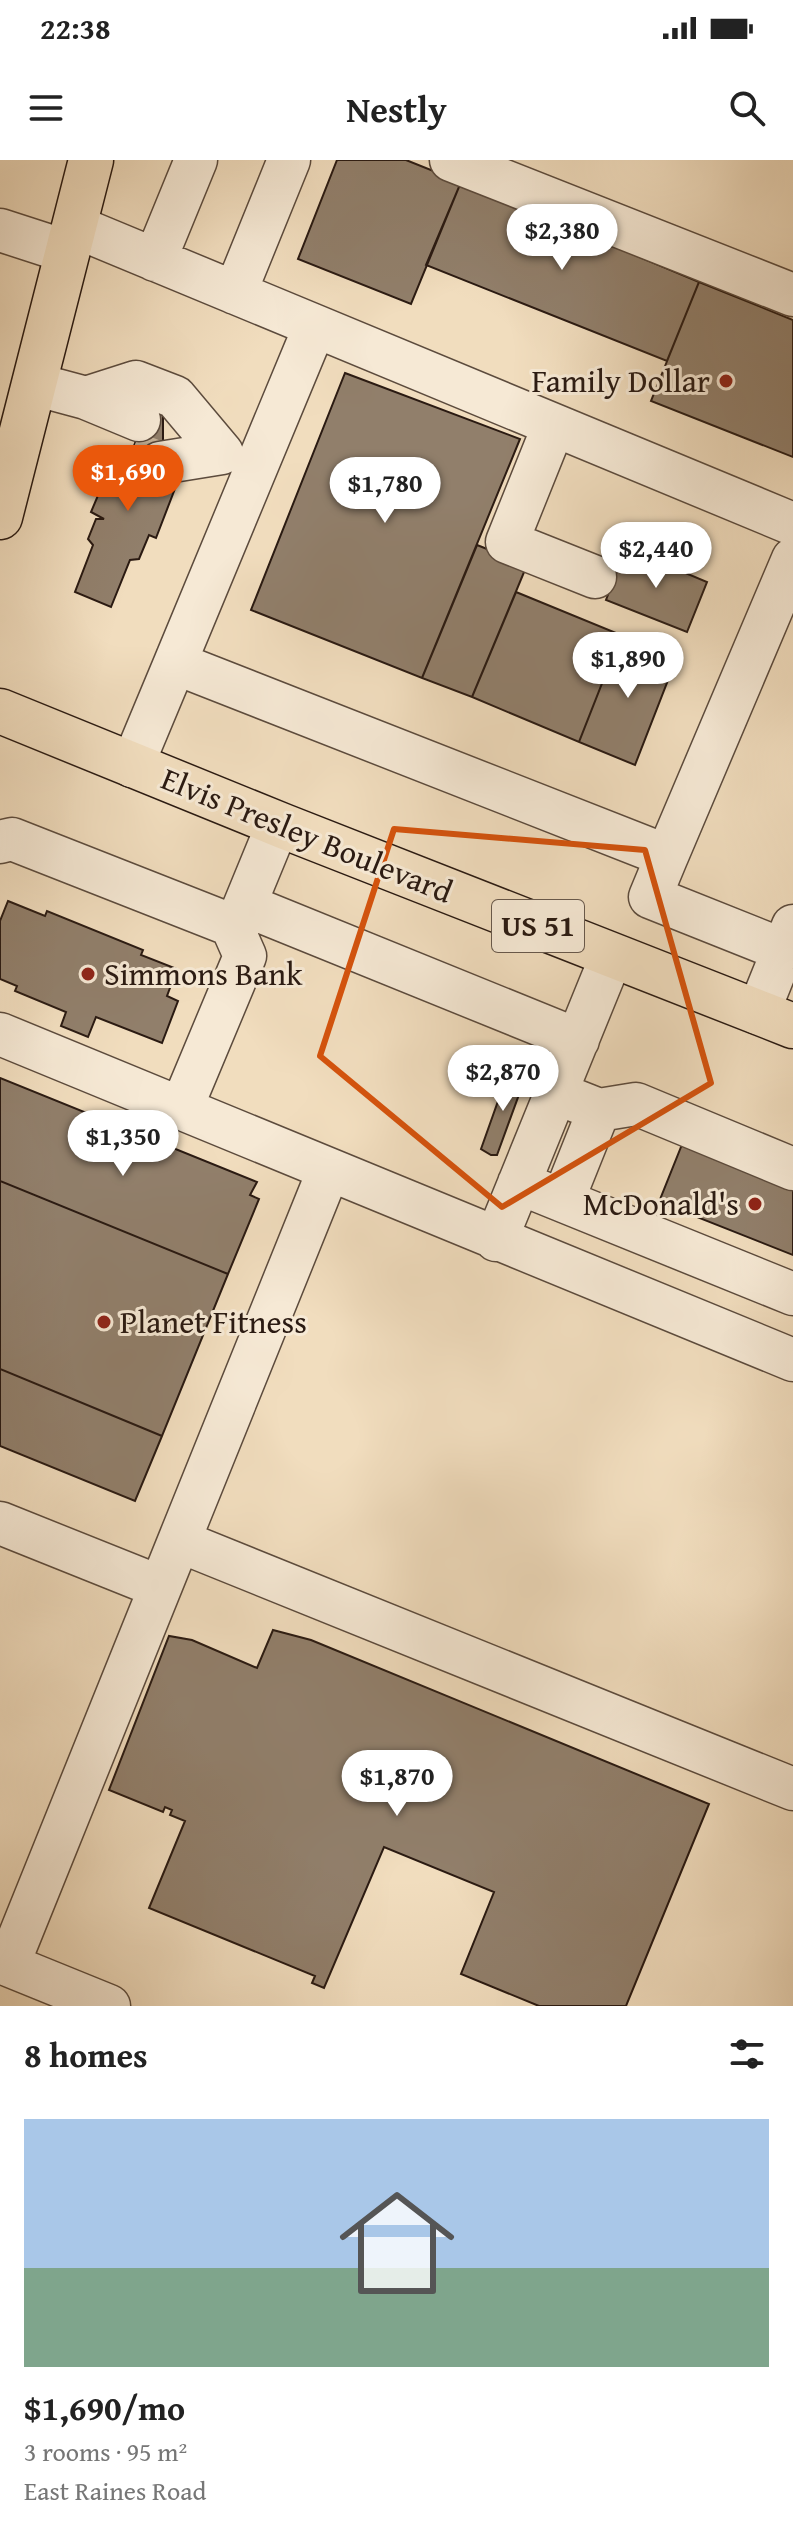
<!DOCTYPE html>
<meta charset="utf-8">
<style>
:root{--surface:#fff;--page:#f2f2f2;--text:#222;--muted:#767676;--accent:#ea580c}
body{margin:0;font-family:"Gentium Book Plus",serif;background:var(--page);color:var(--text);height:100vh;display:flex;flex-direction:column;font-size:30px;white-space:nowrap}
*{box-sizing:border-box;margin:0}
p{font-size:26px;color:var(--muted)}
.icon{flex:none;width:44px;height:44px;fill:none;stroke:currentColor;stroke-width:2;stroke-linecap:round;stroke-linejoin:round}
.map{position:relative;height:1846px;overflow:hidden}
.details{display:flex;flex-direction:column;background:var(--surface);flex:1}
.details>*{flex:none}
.price{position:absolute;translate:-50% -68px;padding:0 18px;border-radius:28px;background:#fff;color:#222;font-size:26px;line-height:52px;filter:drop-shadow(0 2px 4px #0008)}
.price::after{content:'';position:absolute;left:50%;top:48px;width:24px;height:18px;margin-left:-12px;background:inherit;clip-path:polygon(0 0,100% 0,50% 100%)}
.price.on{background:var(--accent);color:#fff}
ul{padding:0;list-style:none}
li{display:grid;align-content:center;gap:16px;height:424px;padding:0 24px}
li span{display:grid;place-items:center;height:248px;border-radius:0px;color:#555}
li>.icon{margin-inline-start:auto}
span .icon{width:144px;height:144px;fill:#fffc;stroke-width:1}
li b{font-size:34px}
h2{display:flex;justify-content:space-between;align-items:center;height:96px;padding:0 24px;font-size:34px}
.status{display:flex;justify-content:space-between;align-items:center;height:56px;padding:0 40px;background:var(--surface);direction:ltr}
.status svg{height:22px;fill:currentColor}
header{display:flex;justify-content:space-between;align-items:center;height:104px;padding:0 24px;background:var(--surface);font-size:36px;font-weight:700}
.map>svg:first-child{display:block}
</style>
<div class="status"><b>22:38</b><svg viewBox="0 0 49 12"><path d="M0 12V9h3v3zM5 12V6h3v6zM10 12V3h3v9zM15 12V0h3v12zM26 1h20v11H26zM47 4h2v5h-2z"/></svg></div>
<header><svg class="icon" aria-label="menu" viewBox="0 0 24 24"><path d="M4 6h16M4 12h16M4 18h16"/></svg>Nestly<svg class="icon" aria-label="search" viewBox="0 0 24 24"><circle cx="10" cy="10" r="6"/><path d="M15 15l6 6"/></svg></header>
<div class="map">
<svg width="793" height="1846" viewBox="0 0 793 1846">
<rect width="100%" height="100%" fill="#f1ddbe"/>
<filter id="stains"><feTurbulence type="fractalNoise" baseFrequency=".0025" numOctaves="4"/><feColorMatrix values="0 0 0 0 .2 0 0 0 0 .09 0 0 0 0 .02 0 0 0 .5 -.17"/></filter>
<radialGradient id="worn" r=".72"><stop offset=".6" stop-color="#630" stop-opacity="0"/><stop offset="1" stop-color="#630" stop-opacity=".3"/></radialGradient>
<path fill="#917f6b" stroke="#2a1a12" stroke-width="2" d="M337,0H406L461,22L411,144L298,99Z
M461,22L699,122L667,201L426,105Z
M699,122L793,160V297L651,241Z
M345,213L520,279L422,518L251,450Z
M163,239V295L171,317L168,324L176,326L156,378L149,375L139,399L130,400L111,447L75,432L93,385L88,379L96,359H104L91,352L113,300L120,305L123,298L128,301L139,273Z
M477,385L527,405L472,537L422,518Z
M626,388L707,422L687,472L606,440Z
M516,432L621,475L579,582L472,537Z
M621,475L677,497L635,605L579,582Z
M8,741L45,756L47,751L143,790L141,795L177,809L167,836L178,841L162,883L96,857L88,877L61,866L66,852L15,831L17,826L0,819V761Z
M509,912L525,918L497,995H491L481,989L503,927L498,925L501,917L506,919Z
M0,918L257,1022L250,1035L259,1039L228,1114L0,1021Z
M685,977L793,1019V1095L659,1042Z
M0,1021L228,1114L162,1276L0,1209Z
M0,1209L162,1276L135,1341L0,1286Z
M273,1470L311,1480L709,1644L626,1846H539L461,1814L494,1732L384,1687L324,1828L312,1823L315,1816L149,1748L185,1661L170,1655L172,1650L165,1647L163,1652L109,1630L169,1476L192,1480L257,1508Z"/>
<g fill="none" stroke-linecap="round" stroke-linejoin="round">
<path stroke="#c9b69c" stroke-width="42" stroke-dasharray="42 21" stroke-linecap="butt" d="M132,292L160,303"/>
<defs>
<path id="minor" d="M451,0L793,135
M74,66L793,364
M0,70L68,92
M155,100L196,0
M235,133L289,0
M315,166L175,503L667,696L793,399
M34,224L86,238L139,260
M86,238L136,222L175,237L222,293
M554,265L507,382L595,417
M160,303L222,293
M132,606L175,503
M0,682L12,679L236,767
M667,696L650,737L783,790
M245,745L578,880
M758,853L793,766
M0,874L793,1200
M556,933L599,950L636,944L793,1009
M181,949L245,796L234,771L278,664
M519,1023L793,1134
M563,1040L599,950
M496,1080L612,795
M0,1363L160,1427
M179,1381L328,1012
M0,1802L8,1805L179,1381L793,1629
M8,1805L109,1846"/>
<path id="major" d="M0,357L91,0
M0,551L283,666L793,866"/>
</defs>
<use href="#minor" stroke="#5c4b3d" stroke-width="45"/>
<use href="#major" stroke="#2a1a12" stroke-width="47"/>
<use href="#minor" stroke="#f6e9d5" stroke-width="42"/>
<use href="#major" stroke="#f1ddbe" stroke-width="44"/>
</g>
<path fill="none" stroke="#d5530d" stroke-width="6" stroke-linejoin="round" d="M394,669L645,690L711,923L502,1047L320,896Z"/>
<g fill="#8f2418" stroke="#f6e9d5" stroke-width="3">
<circle cx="726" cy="221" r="8"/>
<circle cx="88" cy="814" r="8"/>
<circle cx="755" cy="1044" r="8"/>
<circle cx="104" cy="1162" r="8"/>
</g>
<g text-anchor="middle" stroke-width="6" stroke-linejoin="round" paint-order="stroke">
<rect fill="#f6e9d5" stroke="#67584c" stroke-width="2" x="492" y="740" width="92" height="52" rx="6"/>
<g font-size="30" font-weight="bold" fill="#2a1a12">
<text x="538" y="776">US 51</text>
</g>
<g font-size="32" fill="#2a1a12" stroke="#f6e9d5" text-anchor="end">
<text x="710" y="232">Family Dollar</text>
<text x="104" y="825" text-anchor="start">Simmons Bank</text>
<text x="739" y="1055">McDonald's</text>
<text x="120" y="1173" text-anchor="start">Planet Fitness</text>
</g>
<g font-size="32" fill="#2a1a12" stroke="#f6e9d5">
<text transform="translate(307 675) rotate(22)" y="11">Elvis Presley Boulevard</text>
</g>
</g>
<rect width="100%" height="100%" filter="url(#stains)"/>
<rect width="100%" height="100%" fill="url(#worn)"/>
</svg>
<b class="price" style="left:562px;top:112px">$2,380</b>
<b class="price on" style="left:128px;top:353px">$1,690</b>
<b class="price" style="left:385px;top:365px">$1,780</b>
<b class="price" style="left:656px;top:430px">$2,440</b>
<b class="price" style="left:628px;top:540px">$1,890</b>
<b class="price" style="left:503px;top:953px">$2,870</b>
<b class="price" style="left:123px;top:1018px">$1,350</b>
<b class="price" style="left:397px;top:1658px">$1,870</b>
</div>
<section class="details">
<h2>8 homes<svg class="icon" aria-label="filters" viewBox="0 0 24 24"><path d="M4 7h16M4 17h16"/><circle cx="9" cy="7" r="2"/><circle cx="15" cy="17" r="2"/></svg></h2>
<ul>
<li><span style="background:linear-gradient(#a9c7e8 60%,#7fa58c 0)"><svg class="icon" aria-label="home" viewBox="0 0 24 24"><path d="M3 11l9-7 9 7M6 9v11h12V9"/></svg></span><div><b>$1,690/mo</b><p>3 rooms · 95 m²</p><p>East Raines Road</p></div></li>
</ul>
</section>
